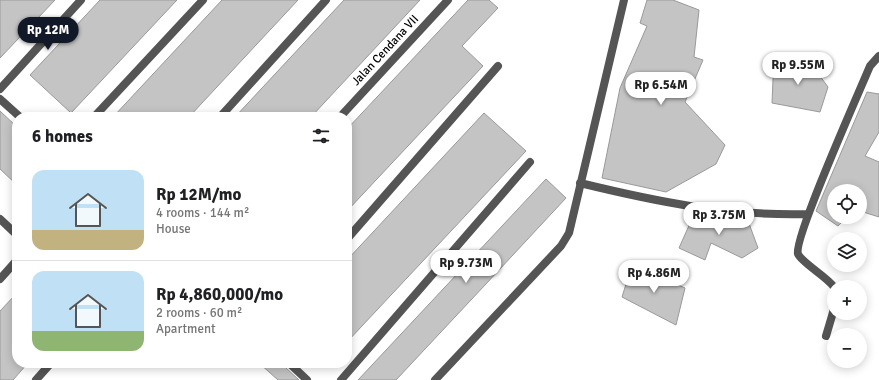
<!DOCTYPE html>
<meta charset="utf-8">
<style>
:root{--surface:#fff;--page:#f6f6f6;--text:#202124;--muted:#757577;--line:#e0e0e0;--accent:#111827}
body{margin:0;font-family:Signika,sans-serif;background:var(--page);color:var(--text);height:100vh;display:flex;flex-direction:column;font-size:15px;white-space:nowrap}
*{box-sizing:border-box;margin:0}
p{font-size:13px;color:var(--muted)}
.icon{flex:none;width:22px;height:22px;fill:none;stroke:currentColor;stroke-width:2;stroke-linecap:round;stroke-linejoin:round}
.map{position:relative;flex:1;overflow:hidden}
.panel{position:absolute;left:12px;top:112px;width:340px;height:256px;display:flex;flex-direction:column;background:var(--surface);border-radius:16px;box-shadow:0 2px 10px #0003}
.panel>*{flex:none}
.controls{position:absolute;left:827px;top:184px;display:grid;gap:8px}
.controls a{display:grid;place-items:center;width:40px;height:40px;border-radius:50%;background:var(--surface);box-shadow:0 2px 10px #0003;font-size:20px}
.price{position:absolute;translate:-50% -34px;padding:0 9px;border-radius:14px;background:#fff;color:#222;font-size:13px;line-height:26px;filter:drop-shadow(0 1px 2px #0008)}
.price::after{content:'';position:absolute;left:50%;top:24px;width:12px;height:9px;margin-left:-6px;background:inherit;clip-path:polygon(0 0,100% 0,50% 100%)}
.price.on{background:var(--accent);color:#fff}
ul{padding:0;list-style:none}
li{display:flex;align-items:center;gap:12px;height:100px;padding:0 20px}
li+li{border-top:1px solid var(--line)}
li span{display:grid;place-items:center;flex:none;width:112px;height:80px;border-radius:12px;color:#555}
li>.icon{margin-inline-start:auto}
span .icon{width:48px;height:48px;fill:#fffc;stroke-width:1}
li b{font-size:17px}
h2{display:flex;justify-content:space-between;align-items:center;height:48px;padding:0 20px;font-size:17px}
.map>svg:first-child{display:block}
</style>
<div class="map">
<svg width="879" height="380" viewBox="0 0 879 380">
<rect width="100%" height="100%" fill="#fff"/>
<path fill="#c4c4c4" stroke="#999" d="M0,0H55L0,58Z
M100,0H177L71,113L30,75Z
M222,0H298L189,117H113Z
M344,0H420L311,117H235Z
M468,0H489L498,8L462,46L483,66L347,211V129Z
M647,0H673L699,10L694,57L703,60L685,102L725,145L716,164L666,192L602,178L620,88L647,26L640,23Z
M774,56L814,68L828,87L820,112L772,103Z
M867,92L879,94V132L865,156L879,162V217L860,211V191H834V217H847L838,226L816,211Z
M0,111L17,127V185L0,169Z
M484,113L526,151L347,342V260Z
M546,179L566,198L485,285L396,380H358Z
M695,212L718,220L733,217L747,218L758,248L742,258L711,243L705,260L679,248Z
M632,265L685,288L676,325L622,297Z
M17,293V363H28L13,380H0V311Z
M259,363H284L285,367L299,380H278Z"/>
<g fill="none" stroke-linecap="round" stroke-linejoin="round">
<path stroke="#555" stroke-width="8" d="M0,89L81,0
M0,99L20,117
M94,117L203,0
M220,117L326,0
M340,117L448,0
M580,183C658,202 727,216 808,214
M0,219L17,235
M347,239L498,66
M0,279L17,260
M834,287C826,276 802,263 798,254C793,240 860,90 870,66L879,56
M826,336L834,309
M289,363L307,380
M36,380L51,363
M341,380L530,162
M435,380L561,246L569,233L624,0"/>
</g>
<g text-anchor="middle" stroke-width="3" stroke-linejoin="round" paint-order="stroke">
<g font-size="12" fill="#000" stroke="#fff">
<text transform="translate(385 50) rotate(-47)" y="4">Jalan Cendana VII</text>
</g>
</g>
</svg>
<div class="controls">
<a><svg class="icon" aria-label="locate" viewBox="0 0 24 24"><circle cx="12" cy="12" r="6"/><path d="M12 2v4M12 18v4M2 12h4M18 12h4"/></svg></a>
<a><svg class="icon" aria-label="layers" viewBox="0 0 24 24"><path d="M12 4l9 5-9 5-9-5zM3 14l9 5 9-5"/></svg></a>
<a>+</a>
<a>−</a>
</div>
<b class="price on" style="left:48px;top:51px">Rp 12M</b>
<b class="price" style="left:798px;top:86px">Rp 9.55M</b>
<b class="price" style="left:661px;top:106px">Rp 6.54M</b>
<b class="price" style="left:719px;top:236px">Rp 3.75M</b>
<b class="price" style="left:466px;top:284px">Rp 9.73M</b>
<b class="price" style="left:654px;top:294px">Rp 4.86M</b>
<section class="panel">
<h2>6 homes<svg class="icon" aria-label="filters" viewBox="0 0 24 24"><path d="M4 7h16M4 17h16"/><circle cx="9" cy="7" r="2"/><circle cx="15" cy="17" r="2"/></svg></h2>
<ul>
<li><span style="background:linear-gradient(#bfe0f5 75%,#c2b280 0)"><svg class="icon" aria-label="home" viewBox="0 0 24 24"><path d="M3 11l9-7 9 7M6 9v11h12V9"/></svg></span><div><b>Rp 12M/mo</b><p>4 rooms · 144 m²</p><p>House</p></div></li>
<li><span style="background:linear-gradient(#bfe0f5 75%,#8fb573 0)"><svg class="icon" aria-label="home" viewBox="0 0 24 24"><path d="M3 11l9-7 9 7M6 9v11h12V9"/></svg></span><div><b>Rp 4,860,000/mo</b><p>2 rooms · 60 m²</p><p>Apartment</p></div></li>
</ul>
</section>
</div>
